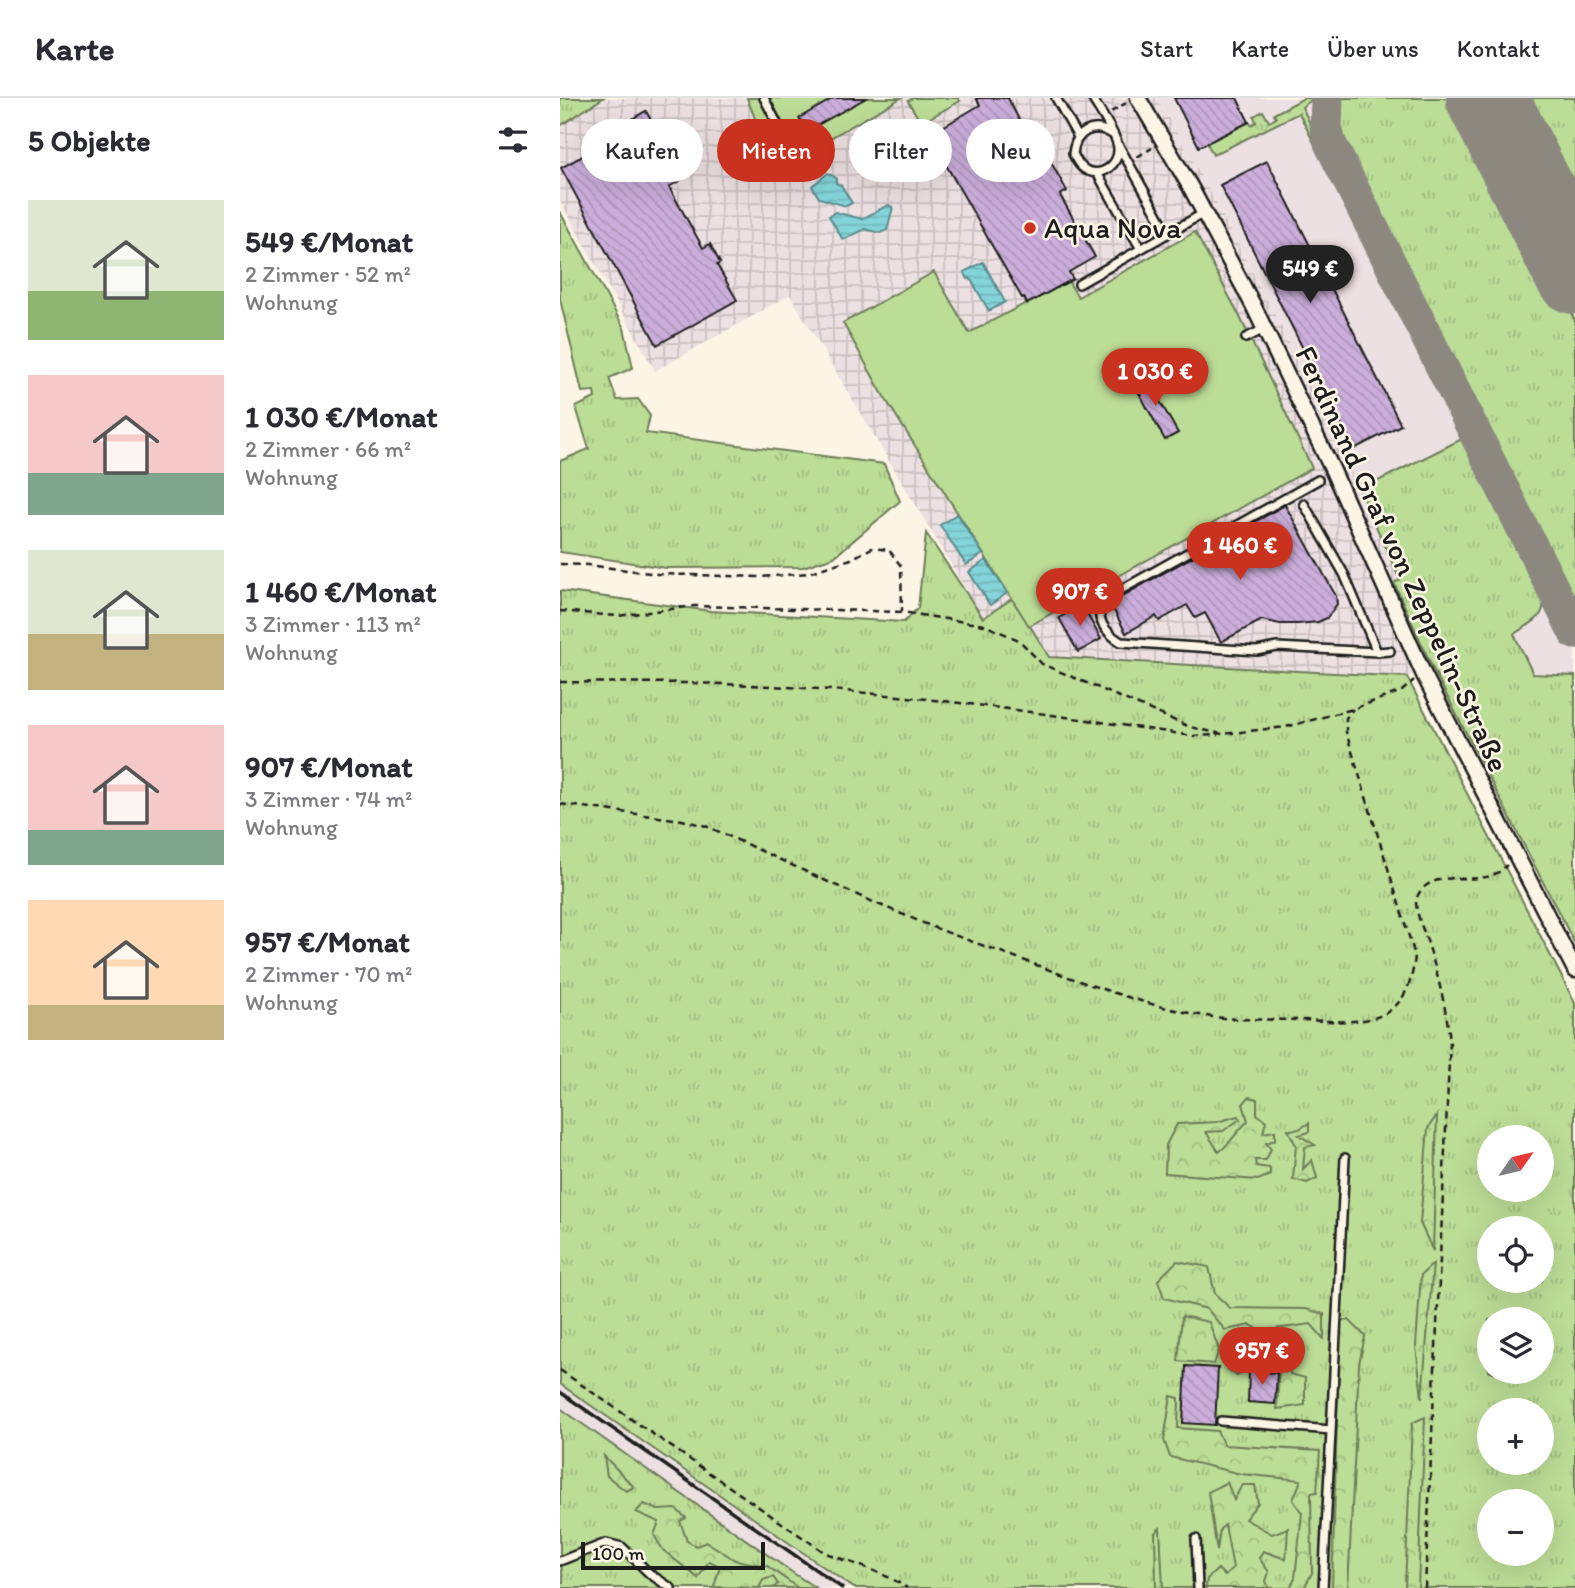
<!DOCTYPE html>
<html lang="de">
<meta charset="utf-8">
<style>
:root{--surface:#fff;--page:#f7f7f7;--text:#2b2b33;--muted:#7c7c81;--line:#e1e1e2;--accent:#c8321e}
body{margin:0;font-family:Itim,sans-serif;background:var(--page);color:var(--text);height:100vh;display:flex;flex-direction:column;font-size:26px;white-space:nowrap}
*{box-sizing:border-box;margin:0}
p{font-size:23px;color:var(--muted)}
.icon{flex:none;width:38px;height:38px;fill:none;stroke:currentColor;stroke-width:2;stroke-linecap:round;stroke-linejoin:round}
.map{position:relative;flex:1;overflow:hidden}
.sheet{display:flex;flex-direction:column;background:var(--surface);width:560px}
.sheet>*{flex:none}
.hud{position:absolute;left:21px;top:21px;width:665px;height:63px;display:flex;gap:14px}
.needle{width:46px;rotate:56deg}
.buttons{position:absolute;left:917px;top:1027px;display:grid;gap:14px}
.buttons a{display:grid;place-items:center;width:77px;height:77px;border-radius:50%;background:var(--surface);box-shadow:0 7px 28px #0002;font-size:35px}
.scale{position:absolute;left:21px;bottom:18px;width:184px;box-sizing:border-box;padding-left:7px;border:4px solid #1c1c1c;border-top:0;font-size:19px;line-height:24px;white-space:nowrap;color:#1c1c1c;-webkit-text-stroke:5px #fcf5e5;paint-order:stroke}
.price{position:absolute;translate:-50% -60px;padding:0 16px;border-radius:24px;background:var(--accent);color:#fff;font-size:23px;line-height:46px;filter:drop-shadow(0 2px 4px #0008)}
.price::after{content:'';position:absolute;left:50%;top:42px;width:21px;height:16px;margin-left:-10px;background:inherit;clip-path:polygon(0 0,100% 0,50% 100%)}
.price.active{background:#222;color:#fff}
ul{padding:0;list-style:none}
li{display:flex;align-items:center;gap:21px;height:175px;padding:0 28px}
li span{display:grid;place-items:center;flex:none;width:196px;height:140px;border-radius:0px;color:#555}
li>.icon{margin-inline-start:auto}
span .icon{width:84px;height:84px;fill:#fffc;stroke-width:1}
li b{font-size:30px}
h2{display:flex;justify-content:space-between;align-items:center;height:84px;padding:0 28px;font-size:30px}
.tag{padding:0 24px;border-radius:32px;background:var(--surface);box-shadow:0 7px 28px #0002;font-size:24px;line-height:63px}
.tag.active{background:var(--accent);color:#fff}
header{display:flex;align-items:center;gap:42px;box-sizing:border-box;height:98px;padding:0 35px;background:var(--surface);border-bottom:2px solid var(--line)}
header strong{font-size:33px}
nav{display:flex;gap:38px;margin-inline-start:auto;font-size:24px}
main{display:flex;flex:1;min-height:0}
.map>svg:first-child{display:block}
</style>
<header>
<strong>Karte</strong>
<nav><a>Start</a><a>Karte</a><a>Über uns</a><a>Kontakt</a></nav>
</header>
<main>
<section class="sheet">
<h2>5 Objekte<svg class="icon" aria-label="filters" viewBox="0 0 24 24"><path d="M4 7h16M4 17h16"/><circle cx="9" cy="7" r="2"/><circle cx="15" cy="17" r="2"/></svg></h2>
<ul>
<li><span style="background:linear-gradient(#dfe7d0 65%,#8fb573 0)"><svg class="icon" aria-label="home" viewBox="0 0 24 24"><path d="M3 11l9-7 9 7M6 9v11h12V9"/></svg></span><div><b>549 €/Monat</b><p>2 Zimmer · 52 m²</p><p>Wohnung</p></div></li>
<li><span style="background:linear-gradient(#f6c9c9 70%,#7fa58c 0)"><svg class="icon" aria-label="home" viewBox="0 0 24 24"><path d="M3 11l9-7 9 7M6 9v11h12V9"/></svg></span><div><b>1 030 €/Monat</b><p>2 Zimmer · 66 m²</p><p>Wohnung</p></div></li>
<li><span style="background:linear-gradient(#dfe7d0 60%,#c2b280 0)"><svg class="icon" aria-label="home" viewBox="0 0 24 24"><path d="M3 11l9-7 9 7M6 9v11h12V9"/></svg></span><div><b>1 460 €/Monat</b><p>3 Zimmer · 113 m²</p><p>Wohnung</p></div></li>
<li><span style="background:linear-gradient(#f6c9c9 75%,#7fa58c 0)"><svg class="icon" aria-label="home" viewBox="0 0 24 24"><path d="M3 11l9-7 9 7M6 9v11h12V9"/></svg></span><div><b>907 €/Monat</b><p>3 Zimmer · 74 m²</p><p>Wohnung</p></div></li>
<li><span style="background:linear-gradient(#ffd9b3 75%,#c2b280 0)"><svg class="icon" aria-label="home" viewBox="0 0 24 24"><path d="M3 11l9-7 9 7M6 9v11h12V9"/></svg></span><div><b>957 €/Monat</b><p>2 Zimmer · 70 m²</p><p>Wohnung</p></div></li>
</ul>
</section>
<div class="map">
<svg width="1015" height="1490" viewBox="0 0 1015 1490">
<defs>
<pattern id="industrial-grid" width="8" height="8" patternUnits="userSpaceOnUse" patternTransform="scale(1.75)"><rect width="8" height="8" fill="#ede0e2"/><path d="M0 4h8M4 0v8" fill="none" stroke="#cbc0c1"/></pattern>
<pattern id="grass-tufts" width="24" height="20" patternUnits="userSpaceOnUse" patternTransform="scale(1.75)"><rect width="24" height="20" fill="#bcdd96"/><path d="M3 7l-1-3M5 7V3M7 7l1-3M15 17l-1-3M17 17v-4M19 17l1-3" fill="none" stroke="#a1bd81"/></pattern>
<pattern id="forest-crowns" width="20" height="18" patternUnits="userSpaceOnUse" patternTransform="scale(1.75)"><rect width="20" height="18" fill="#bcdd96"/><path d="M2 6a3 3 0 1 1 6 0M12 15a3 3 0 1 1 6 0" fill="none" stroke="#a1bd81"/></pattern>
<pattern id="water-rules" width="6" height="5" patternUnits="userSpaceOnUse" patternTransform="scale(1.75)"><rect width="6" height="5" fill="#84d5da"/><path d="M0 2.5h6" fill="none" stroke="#71b6ba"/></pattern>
<pattern id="building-back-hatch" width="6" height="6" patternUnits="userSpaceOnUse" patternTransform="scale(1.75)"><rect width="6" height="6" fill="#cbaedb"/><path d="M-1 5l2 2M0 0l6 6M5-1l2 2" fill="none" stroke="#ae95bb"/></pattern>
</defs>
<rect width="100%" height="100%" fill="#fcf5e5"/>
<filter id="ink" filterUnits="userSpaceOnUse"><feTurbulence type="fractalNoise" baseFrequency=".0143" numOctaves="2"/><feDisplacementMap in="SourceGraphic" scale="14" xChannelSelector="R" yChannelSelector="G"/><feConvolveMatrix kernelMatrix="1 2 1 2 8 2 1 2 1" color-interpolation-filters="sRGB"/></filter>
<g filter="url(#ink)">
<path fill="#ede0e2" d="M597,0H1015V835L879,570L796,384L721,228L647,88Z
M0,1286L251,1459L294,1490H256L236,1477L0,1310Z"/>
<path fill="url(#industrial-grid)" d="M0,0H597L647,88L721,228L796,384L879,570L847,579L489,559L454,501L423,520L230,197L95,273L0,103Z"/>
<path fill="url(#grass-tufts)" stroke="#6c7c59" stroke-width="2" fill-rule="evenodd" d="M0,0H43L0,28Z
M744,0H754L742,9L800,128L799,130L796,129L739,15L653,57L647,45L689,24L691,27L696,24L694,18L703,13L709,24L716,20L714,16Z
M779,0H904L1015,222V513L778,41L781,27Z
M951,0H1015V128Z
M0,114L64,230L73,270L49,280L57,302L78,301L90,318L86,335L324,366L340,403L274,459L243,469L106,470L0,454V363L29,351L16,309L35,300L34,293L22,294L0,201Z
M824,179L826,180L982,491C989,520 974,523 954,536L973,576L1015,578V846L873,571L834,485L840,482L800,392L902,341L823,182Z
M366,435L423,520L453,500L489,559L847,579L1015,905V1490H294L0,1286V493L151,513L344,524L358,510ZM929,1040H982V1092H929ZM929,1130H982V1183H929ZM929,1222H982V1274H929ZM929,1312H982V1365H929ZM929,1404H982V1456H929Z
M0,1310L236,1477L256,1490H0V1484H3L0,1456Z"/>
<path fill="url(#forest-crowns)" stroke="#6c7c59" stroke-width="2" d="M689,999L697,1001V1016L706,1023L703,1035L715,1033V1042L706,1045L711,1051L706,1062H695L696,1068L710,1070V1077L698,1082L605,1075L606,1047L617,1026L657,1024L678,1018L680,1021L663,1033L646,1034L659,1054C671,1045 677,1033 688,1023L683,1006Z
M877,1017L873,1153L860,1125L868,1030Z
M749,1025V1034L739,1037L755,1047L745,1049L743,1071L752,1062L757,1080L747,1085L733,1081L736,1047L728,1032L739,1031Z
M617,1163L649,1169L655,1196L670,1210L746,1211L764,1216V1241L751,1226L701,1233L691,1227L665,1232L647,1211L604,1200L598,1182Z
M873,1166L862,1300L856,1248L861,1177Z
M622,1218L649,1224L659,1252L654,1266L618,1263Z
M780,1222H789L805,1238L799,1266L788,1490H772Z
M681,1242L691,1252L702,1242H725L730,1276L745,1280V1307L717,1311L719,1272L690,1269L677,1278L667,1271V1250Z
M611,1298L619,1300L618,1330L657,1333L664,1347L760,1353L757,1394L751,1395L752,1475L744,1490H730L735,1480L742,1415L733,1402L741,1382L681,1376L610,1359L604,1342Z
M865,1319L858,1490H845L852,1325Z
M44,1358L74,1389L66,1393L47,1378Z
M667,1384L674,1402L682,1387H695L698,1405L685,1421L712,1436L728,1430L726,1461L703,1453L699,1460L709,1474L706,1483L709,1490H646L647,1481L658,1471L665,1478L673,1470L665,1427L660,1431L657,1453L648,1394Z
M84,1406L98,1412L116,1411L126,1420L120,1423L127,1443L136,1448L147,1444L175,1462L207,1468L238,1490H213L218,1486L213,1479L203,1482L199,1490L154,1489L160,1468L149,1463L138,1480L103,1452L94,1437L99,1424L76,1414Z
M600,1430L603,1490H596L595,1435Z"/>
<path fill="#bcdd96" stroke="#6c7c59" stroke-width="2" d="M187,0H341L215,71Z
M353,0H398L400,3L361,25L348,3Z
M635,134L680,219L752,370L469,528L323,297L283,225L374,174L409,235L508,183L518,199Z"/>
<path fill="url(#water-rules)" stroke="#5a8b8e" stroke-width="2" d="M268,75L276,80V85L281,87L292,105L286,108L259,100L252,88Z
M328,107L333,109L327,132L320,135L305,131L283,142L269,118L275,114L302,121Z
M423,164L445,204L429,213L410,180L408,181L404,174Z
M397,416L423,456L406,467L380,427Z
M426,462L447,495L430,507L409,474Z"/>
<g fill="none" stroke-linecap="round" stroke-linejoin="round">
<path stroke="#8c8880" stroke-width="33" d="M767,0L766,29L770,45L1015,535"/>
<path stroke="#8c8880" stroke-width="82" d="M927,0L1015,175"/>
</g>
<path fill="url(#building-back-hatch)" stroke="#1c1c1c" stroke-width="2" d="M274,0H306L247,33L239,20Z
M416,0H448L478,59L486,55L507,93L500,97L535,159L509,174L513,181L467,206L464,199L462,200L369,37L420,7Z
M614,0H677L689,24L639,49Z
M86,13L93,26L81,33L97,61L106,56L121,82L109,89L143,150L150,146L160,165L157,167L177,202L97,247L1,70L69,32L65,25Z
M707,63L841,327L794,351L660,87Z
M585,277L618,335L605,342L573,284Z
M725,407L776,498L777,506L767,520L758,524L738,526H720L702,522L661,544L645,515L635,520L627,507L599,523L596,518L566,535L550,505Z
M522,507L541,541L518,554L499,520Z
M626,1268L658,1270L655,1327L623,1325Z
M689,1273L717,1275L715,1306L688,1304Z"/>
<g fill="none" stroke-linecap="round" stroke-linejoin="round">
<defs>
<path id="lane" d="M204,0L218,27
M496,0L518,39
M532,0C539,12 557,37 558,50C559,66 543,79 528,73C520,70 517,63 513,56C515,34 533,24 552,36
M559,48L608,135
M537,75L581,151
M519,186L644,115
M686,240L704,231
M758,382L543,502C533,520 546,535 561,544L697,553L717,549L817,554L830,553
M744,406L784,476L817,554
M661,1323L771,1332
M636,1441L638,1490
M0,1463L46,1445L62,1449L90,1476L111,1490
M763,1490L785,1060"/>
<path id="street" d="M578,0L631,90L693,207L773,373L864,577L1015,872"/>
</defs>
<use href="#lane" stroke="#1c1c1c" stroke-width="12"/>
<use href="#street" stroke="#1c1c1c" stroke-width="19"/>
<path stroke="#1c1c1c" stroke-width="2.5" stroke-dasharray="7 5" stroke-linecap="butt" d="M551,14L566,5
M577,59L592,50
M0,466L28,467L98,476L200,479L248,475L291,461L312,450L329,452L341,468L342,513
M0,513L57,518L134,508L342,514L424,527L459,542L482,566L630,629L662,636L726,629L793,611L842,593L854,582
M0,584C55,585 110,584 164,586C321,591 478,614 633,638L658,637
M0,706L122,722L146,728C214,758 280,791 349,819C386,835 425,848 463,862C521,884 579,906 640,917C673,923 708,921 741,922C800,924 847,933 855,858L786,634V620L793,611
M0,1272L264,1454C291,1466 323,1473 347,1490
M865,1490L890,942C886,910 879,882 870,852C866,838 857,820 856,805C856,798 861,791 867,787C892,771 925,792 947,767"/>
<use href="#lane" stroke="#fcf5e5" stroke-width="7"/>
<use href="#street" stroke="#fcf5e5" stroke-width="14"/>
<path stroke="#1c1c1c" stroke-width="3.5" d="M0,1294L282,1490"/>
</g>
</g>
<circle fill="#c8321e" stroke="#fcf5e5" stroke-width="2.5" cx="470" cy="130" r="7"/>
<g text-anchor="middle" stroke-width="5" stroke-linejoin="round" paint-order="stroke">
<g font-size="30" fill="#1c1c1c" stroke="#fcf5e5" text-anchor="start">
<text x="484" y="140">Aqua Nova</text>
</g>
<g font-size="30" fill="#1c1c1c" stroke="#fcf5e5">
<text transform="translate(842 461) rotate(65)" y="10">Ferdinand Graf von Zeppelin-Straße</text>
</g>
</g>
</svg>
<div class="buttons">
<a><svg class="needle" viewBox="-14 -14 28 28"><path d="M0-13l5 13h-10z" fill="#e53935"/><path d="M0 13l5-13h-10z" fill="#7c7c81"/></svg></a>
<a><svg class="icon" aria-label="locate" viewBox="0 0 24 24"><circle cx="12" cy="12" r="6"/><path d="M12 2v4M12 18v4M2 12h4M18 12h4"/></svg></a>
<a><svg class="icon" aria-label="layers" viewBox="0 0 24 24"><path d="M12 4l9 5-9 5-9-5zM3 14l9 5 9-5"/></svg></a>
<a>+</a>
<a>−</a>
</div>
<div class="scale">100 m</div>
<b class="price active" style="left:750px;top:207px">549 €</b>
<b class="price" style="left:595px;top:310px">1 030 €</b>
<b class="price" style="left:680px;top:484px">1 460 €</b>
<b class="price" style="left:520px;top:530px">907 €</b>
<b class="price" style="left:702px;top:1289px">957 €</b>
<div class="hud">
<a class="tag">Kaufen</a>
<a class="tag active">Mieten</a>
<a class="tag">Filter</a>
<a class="tag">Neu</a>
</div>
</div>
</main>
